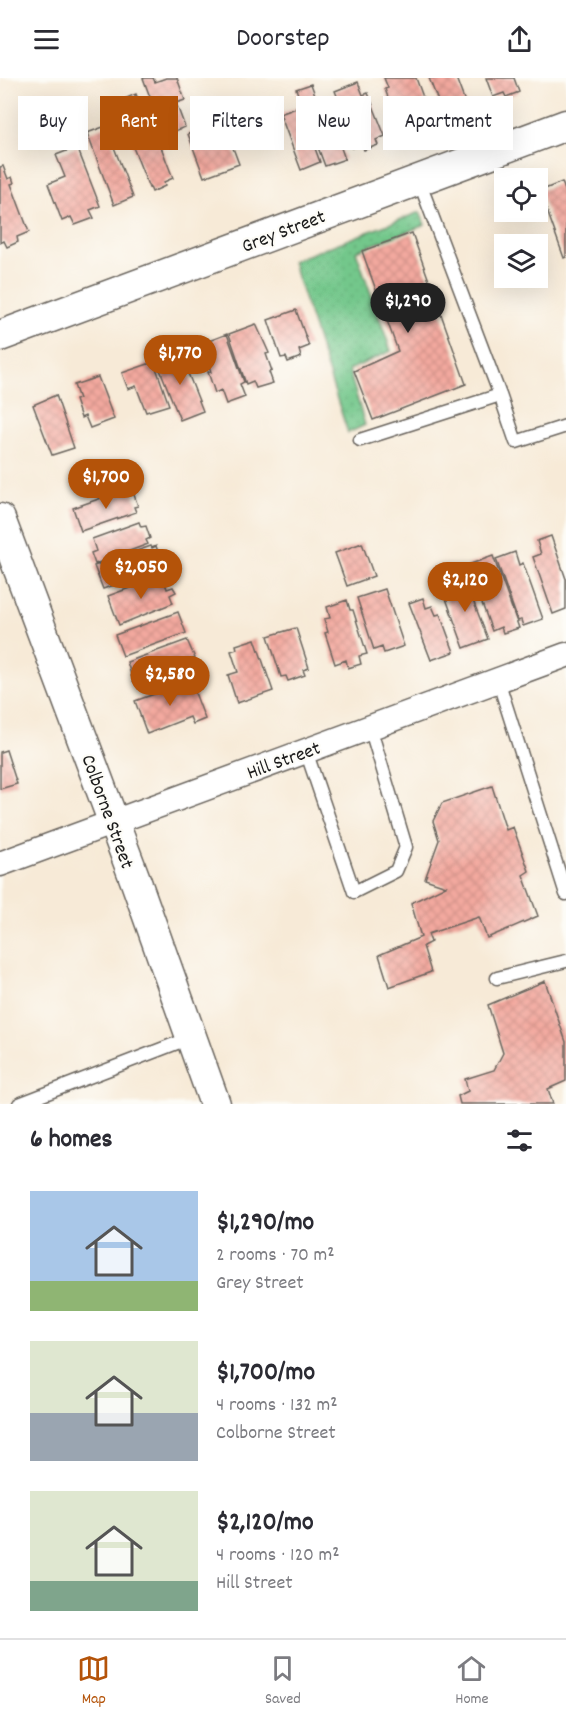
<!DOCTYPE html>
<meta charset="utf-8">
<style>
:root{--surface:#fff;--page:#f2f2f3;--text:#2b2b33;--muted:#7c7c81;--line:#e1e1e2;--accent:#b45309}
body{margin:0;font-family:Dekko,sans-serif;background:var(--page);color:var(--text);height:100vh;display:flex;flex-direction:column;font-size:22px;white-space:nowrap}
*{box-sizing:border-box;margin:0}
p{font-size:20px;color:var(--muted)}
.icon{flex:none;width:33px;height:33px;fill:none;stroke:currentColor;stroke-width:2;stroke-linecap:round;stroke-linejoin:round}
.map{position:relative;height:1026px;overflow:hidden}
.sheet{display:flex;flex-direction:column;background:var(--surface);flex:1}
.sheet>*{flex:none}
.hud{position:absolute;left:18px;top:18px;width:531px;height:54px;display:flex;gap:12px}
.fabs{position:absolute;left:494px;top:90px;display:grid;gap:12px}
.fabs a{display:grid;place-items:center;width:54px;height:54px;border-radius:0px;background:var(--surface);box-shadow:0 6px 24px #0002;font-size:30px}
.price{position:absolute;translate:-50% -51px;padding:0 14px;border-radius:21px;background:var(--accent);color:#fff;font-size:20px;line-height:39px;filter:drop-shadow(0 2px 3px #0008)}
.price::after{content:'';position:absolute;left:50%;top:36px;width:18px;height:14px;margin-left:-9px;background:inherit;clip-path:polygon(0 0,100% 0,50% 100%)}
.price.on{background:#222;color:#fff}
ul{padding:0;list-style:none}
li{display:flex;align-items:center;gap:18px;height:150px;padding:0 30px}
li span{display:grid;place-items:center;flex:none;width:168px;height:120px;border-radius:0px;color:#555}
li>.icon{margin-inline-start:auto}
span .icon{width:72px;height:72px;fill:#fffc;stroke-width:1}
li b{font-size:26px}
h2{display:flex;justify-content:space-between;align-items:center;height:72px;padding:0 30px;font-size:26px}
.pill{padding:0 21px;border-radius:0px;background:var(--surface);box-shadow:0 6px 24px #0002;font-size:21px;line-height:54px}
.pill.on{background:var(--accent);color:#fff}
header{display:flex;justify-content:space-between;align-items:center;height:78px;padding:0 30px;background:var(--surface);font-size:27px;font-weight:600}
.menu{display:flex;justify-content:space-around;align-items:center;height:84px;border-top:2px solid var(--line);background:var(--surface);font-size:16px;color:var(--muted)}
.menu a{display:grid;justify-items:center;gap:3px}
.menu .on{color:var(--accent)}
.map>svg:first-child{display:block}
</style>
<header><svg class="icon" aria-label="menu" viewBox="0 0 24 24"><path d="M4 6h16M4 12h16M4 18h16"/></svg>Doorstep<svg class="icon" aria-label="share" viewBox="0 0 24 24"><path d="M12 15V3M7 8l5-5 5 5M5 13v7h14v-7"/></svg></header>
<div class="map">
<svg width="566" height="1026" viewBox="0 0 566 1026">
<defs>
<pattern id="grass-dots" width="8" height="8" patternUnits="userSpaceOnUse" patternTransform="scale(1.5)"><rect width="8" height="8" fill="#73c78b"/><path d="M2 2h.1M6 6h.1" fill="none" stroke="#63aa77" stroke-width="1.8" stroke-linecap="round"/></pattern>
<pattern id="building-cross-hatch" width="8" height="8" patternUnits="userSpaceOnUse" patternTransform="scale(1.5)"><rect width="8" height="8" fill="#f3a99f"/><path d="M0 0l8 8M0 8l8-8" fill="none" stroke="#d09188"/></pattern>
</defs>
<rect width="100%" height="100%" fill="#fdfcf7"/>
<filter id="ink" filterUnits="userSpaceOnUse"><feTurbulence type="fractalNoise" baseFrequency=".0167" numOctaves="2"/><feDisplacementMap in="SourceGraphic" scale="12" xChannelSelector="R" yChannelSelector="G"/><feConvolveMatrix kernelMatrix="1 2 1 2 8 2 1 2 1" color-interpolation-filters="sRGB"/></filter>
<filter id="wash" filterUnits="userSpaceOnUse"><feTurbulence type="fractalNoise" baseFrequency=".008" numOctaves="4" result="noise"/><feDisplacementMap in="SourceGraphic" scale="24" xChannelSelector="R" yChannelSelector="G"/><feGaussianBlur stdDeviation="1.35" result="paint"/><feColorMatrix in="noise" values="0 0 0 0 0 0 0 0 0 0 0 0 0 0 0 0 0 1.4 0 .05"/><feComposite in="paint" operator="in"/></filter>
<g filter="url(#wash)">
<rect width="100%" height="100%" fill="#f7ead7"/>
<path fill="url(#grass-dots)" stroke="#487254" stroke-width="1.5" d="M420,134L425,147L356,173L391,273L349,292L365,347L348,355L292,183Z"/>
<g id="blocks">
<path fill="url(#building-cross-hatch)" d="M143,0H153L155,4L166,0H177L185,22L176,25L185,49L164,57Z
M384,0H416L431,41L400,53L385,11L388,10Z
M429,0H456L468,32L445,41Z
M486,0H514L519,14L506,19L504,15L493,19Z
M358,4L363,17L368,15L385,58L376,62L378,67L364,72L362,67L352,70L336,27L340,25L335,13Z
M311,6L321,33L327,31L345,81L325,88L296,11Z
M136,16L151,55L159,52L165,68L161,69L173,100L164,104L165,108L152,114L150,109L149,110L120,36L124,34L120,23Z
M262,28L272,59L246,68L235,37Z
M296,30L301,41L304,40L320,84L301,92L280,36Z
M223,43L239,86L204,99L188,56Z
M106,48L133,119L114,127L87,55Z
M77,69L100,128L90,132L94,140L75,147L71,139L62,143L48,106L65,99L56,77Z
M3,88L8,101L12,99L14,105L11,106L29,154L17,159L18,164L7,169L4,163L0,165V89Z
M562,104L566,115V179L564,180L540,113Z
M412,155L466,306L373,342L354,293L398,273L362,173Z
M296,232L309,268L299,272L301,279L288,284L286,279L281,280L268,242Z
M256,246L269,275L266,276L272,293L269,294L273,305L256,310L253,303L246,306L229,256Z
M227,256L244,304L240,306L245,319L226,326L221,312L215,315L208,294H211L201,266Z
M180,275L203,333L180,342L157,284Z
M154,284L169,327L146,334L136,308L128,311L122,295Z
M98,299L114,341L90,350L85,338L81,340L75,322L79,321L74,307Z
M56,317L74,370L52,377L33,327Z
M127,411L128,416L133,414L138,428L134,429L136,434L81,453L73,430Z
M139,444L141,449L146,448L150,460L146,462L148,466L95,486L91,475L96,473L92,461Z
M551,458L566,501V531L553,536L533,479L541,476L537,463Z
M362,465L374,498L347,508L335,475Z
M151,468L152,470L156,468L161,482L156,484L158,491L103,511L94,488Z
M515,474L519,487L523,485L543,541L523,548L521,542L518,543L496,481Z
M493,478L519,550L503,555L501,549L492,553L468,487Z
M462,498L465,507H467L488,561L464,570L444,515L447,514L444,505Z
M163,499L167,511L173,509L176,514L170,517L173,525L119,547L108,518L154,501L155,503Z
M385,511L404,568L384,575L382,569L374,572L357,520Z
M423,520L426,530L432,528L436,537L440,536L454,574L431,582L409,525Z
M347,522L350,532H353L367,576L359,578L361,586L348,590L346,582L335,586L325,555L328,554L324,541L330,540L327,529Z
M178,534L186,555L123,578L115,557Z
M296,550L309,590L303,592L305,597L288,603L286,598L281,599L268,558Z
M255,561L273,613L237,625L228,597L238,594L231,573L237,571L236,567Z
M187,562L195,580L133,603L127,584Z
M189,599L205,641L193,646L190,639L147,656L135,623L176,608L174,604Z
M6,672L17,706L0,711V674Z
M492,708L506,752L513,749L529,793L523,797L538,838L487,860L479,839L428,856L431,864L423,868L431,894L389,909L379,877L421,859L411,825L446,808L425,801L439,762L433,743L442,725Z
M545,903L566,964V1003L548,1011L553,1026H460L458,1018L468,1013L465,1001L494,992L503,975L488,927Z"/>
</g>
</g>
<g filter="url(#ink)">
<use href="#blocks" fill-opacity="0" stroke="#69645d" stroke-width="1.5"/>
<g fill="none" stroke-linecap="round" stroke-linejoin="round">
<defs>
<path id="service" d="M500,317L516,364L566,348
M360,362L500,317L419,103
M498,602L566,816
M306,673L354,814L396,793L406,769L370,649
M497,900L566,883
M19,1026L190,960"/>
<path id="minor" d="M0,786L566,577"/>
<path id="tertiary" d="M0,258L566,47
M0,441L136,804L215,1026"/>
</defs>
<use href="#service" stroke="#69645d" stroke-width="15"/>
<use href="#minor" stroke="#69645d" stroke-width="27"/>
<use href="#tertiary" stroke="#69645d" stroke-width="33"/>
<use href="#service" stroke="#fff" stroke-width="12"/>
<use href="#minor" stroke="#fff" stroke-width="24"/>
<use href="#tertiary" stroke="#fff" stroke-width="30"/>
</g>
</g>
<g text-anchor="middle" stroke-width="4.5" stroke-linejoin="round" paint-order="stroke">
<g font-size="20" fill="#1c1c1c" stroke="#fdfcf7">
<text transform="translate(283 152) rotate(-21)" y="7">Grey Street</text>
<text transform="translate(283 681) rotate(-20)" y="7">Hill Street</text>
<text transform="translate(109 733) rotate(70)" y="7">Colborne Street</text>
</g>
</g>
</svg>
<div class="fabs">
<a><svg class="icon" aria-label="locate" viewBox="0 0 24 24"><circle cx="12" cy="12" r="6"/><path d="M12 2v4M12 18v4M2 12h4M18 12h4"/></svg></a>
<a><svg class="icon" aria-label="layers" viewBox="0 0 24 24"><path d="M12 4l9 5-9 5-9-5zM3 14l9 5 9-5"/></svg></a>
</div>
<b class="price on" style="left:408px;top:256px">$1,290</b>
<b class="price" style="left:180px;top:308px">$1,770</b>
<b class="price" style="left:106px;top:432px">$1,700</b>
<b class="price" style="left:141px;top:522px">$2,050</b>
<b class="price" style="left:465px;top:535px">$2,120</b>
<b class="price" style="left:170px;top:629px">$2,580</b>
<div class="hud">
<a class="pill">Buy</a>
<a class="pill on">Rent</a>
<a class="pill">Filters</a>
<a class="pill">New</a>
<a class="pill">Apartment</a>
</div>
</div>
<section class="sheet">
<h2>6 homes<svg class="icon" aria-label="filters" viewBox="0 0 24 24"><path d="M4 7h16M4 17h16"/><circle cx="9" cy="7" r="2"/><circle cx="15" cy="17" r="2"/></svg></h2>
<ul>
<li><span style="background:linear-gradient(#a9c7e8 75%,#8fb573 0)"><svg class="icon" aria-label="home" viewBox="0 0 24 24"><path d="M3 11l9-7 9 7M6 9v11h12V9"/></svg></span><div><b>$1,290/mo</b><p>2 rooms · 70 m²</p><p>Grey Street</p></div></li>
<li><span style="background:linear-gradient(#dfe7d0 60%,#9aa5b1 0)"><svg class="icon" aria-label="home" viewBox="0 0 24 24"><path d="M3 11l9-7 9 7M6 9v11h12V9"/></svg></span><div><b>$1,700/mo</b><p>4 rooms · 132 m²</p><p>Colborne Street</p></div></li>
<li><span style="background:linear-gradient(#dfe7d0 75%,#7fa58c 0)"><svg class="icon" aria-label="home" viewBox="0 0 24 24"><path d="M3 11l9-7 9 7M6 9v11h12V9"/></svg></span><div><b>$2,120/mo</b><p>4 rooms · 120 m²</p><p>Hill Street</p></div></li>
</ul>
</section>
<nav class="menu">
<a class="on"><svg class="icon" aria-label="map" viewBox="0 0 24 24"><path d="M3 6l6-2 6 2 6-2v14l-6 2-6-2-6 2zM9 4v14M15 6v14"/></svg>Map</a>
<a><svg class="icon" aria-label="saved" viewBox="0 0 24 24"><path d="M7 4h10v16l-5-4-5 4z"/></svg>Saved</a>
<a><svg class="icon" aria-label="home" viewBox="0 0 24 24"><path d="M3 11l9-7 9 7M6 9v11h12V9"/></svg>Home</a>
</nav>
